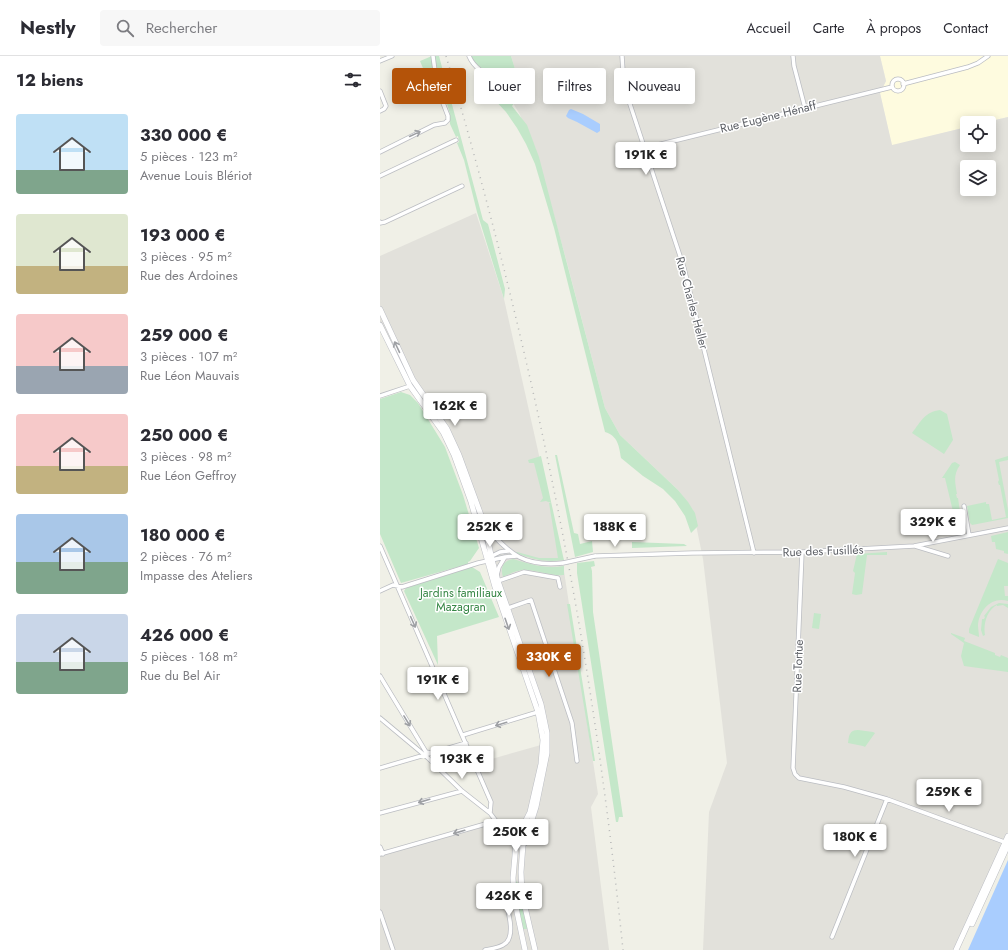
<!DOCTYPE html>
<html lang="fr">
<meta charset="utf-8">
<style>
:root{--surface:#fff;--page:#f7f7f7;--text:#2b2b33;--muted:#7c7c81;--line:#e1e1e2;--accent:#b45309}
body{margin:0;font-family:Jost,sans-serif;background:var(--page);color:var(--text);height:100vh;display:flex;flex-direction:column;font-size:15px;white-space:nowrap}
*{box-sizing:border-box;margin:0}
p{font-size:13px;color:var(--muted)}
.icon{flex:none;width:22px;height:22px;fill:none;stroke:currentColor;stroke-width:2;stroke-linecap:round;stroke-linejoin:round}
.map{position:relative;flex:1;overflow:hidden}
.side{display:flex;flex-direction:column;background:var(--surface);width:380px}
.side>*{flex:none}
.top-card{position:absolute;left:12px;top:12px;width:380px;height:36px;display:flex;gap:8px}
.buttons{position:absolute;left:580px;top:60px;display:grid;gap:8px}
.buttons a{display:grid;place-items:center;width:36px;height:36px;border-radius:4px;background:var(--surface);box-shadow:0 2px 10px #0003;font-size:20px}
.price{position:absolute;translate:-50% -34px;padding:0 9px;border-radius:4px;background:#fff;color:#222;font-size:13px;line-height:26px;filter:drop-shadow(0 1px 2px #0008)}
.price::after{content:'';position:absolute;left:50%;top:24px;width:12px;height:9px;margin-left:-6px;background:inherit;clip-path:polygon(0 0,100% 0,50% 100%)}
.price.selected{background:var(--accent);color:#fff}
ul{padding:0;list-style:none}
li{display:flex;align-items:center;gap:12px;height:100px;padding:0 16px}
li span{display:grid;place-items:center;flex:none;width:112px;height:80px;border-radius:4px;color:#555}
li>.icon{margin-inline-start:auto}
span .icon{width:48px;height:48px;fill:#fffc;stroke-width:1}
li b{font-size:17px}
h2{display:flex;justify-content:space-between;align-items:center;height:48px;padding:0 16px;font-size:17px}
.pill{padding:0 14px;border-radius:4px;background:var(--surface);box-shadow:0 2px 10px #0003;font-size:14px;line-height:36px}
.pill.selected{background:var(--accent);color:#fff}
header{display:flex;align-items:center;gap:24px;box-sizing:border-box;height:56px;padding:0 20px;background:var(--surface);border-bottom:1px solid var(--line)}
header strong{font-size:19px}
nav{display:flex;gap:22px;margin-inline-start:auto;font-size:14px}
.search{width:280px;height:36px;background:var(--page);display:flex;align-items:center;gap:10px;box-sizing:border-box;padding:0 14px;border-radius:4px;color:var(--muted);font-size:15px}
main{display:flex;flex:1;min-height:0}
.map>svg:first-child{display:block}
</style>
<header>
<strong>Nestly</strong>
<div class="search"><svg class="icon" aria-label="search" viewBox="0 0 24 24"><circle cx="10" cy="10" r="6"/><path d="M15 15l6 6"/></svg>Rechercher</div>
<nav><a>Accueil</a><a>Carte</a><a>À propos</a><a>Contact</a></nav>
</header>
<main>
<section class="side">
<h2>12 biens<svg class="icon" aria-label="filters" viewBox="0 0 24 24"><path d="M4 7h16M4 17h16"/><circle cx="9" cy="7" r="2"/><circle cx="15" cy="17" r="2"/></svg></h2>
<ul>
<li><span style="background:linear-gradient(#bfe0f5 70%,#7fa58c 0)"><svg class="icon" aria-label="home" viewBox="0 0 24 24"><path d="M3 11l9-7 9 7M6 9v11h12V9"/></svg></span><div><b>330 000 €</b><p>5 pièces · 123 m²</p><p>Avenue Louis Blériot</p></div></li>
<li><span style="background:linear-gradient(#dfe7d0 65%,#c2b280 0)"><svg class="icon" aria-label="home" viewBox="0 0 24 24"><path d="M3 11l9-7 9 7M6 9v11h12V9"/></svg></span><div><b>193 000 €</b><p>3 pièces · 95 m²</p><p>Rue des Ardoines</p></div></li>
<li><span style="background:linear-gradient(#f6c9c9 65%,#9aa5b1 0)"><svg class="icon" aria-label="home" viewBox="0 0 24 24"><path d="M3 11l9-7 9 7M6 9v11h12V9"/></svg></span><div><b>259 000 €</b><p>3 pièces · 107 m²</p><p>Rue Léon Mauvais</p></div></li>
<li><span style="background:linear-gradient(#f6c9c9 65%,#c2b280 0)"><svg class="icon" aria-label="home" viewBox="0 0 24 24"><path d="M3 11l9-7 9 7M6 9v11h12V9"/></svg></span><div><b>250 000 €</b><p>3 pièces · 98 m²</p><p>Rue Léon Geffroy</p></div></li>
<li><span style="background:linear-gradient(#a9c7e8 60%,#7fa58c 0)"><svg class="icon" aria-label="home" viewBox="0 0 24 24"><path d="M3 11l9-7 9 7M6 9v11h12V9"/></svg></span><div><b>180 000 €</b><p>2 pièces · 76 m²</p><p>Impasse des Ateliers</p></div></li>
<li><span style="background:linear-gradient(#c9d6e8 60%,#7fa58c 0)"><svg class="icon" aria-label="home" viewBox="0 0 24 24"><path d="M3 11l9-7 9 7M6 9v11h12V9"/></svg></span><div><b>426 000 €</b><p>5 pièces · 168 m²</p><p>Rue du Bel Air</p></div></li>
</ul>
</section>
<div class="map">
<svg width="628" height="894" viewBox="0 0 628 894">
<rect width="100%" height="100%" fill="#f0f0e7"/>
<path fill="#fefbdf" d="M500,0H628V61L603,67H587V71L512,90L500,37L506,25Z"/>
<path fill="#e2e1db" fill-rule="evenodd" d="M131,0H500L506,25L500,37L512,89L587,71V89H609V67H603L628,61V776L574,894H323L329,756L347,707L323,503L313,454L298,434L240,379L225,352L186,203L155,91L139,57L117,21L136,16ZM587,111H609V133H587Z
M96,157L124,243L182,502L218,738L211,751L229,894H0V798L111,767V746L94,708L168,687L165,662L113,518L99,464L75,397L26,320L0,270V200Z"/>
<path fill="#c4e7c9" d="M52,0L53,14L45,17L40,5Z
M54,0H59L103,164L108,168L125,233L124,243L97,156L84,104L77,87L79,86L78,80L76,81L70,68V58L57,14Z
M89,0H131L136,16C130,17 123,21 117,21C111,21 92,5 89,0Z
M103,24L124,36L138,42L132,50L147,69L159,101L225,352L240,379L298,434L308,446L315,457L318,470L311,477L305,460L295,445L283,433L263,420L241,402C239,390 238,380 225,376L174,172L155,108L146,88L137,72L126,56L110,39Z
M21,336L30,339L38,347L65,391L83,439L99,492L90,505L88,506V508L21,527L0,478V343Z
M560,354L567,358L573,384L564,398L532,377C541,365 545,356 560,354Z
M175,399H177L194,477L198,478L200,488L212,485L213,496L195,501Z
M161,400L183,500L184,504C166,507 152,503 136,497L137,496L159,502H178L169,447H171L166,445L160,446L163,442L154,407H149L148,404Z
M628,400V404L619,406L628,454V462L592,469L590,467L587,450L606,446V448H609L612,464L626,461L620,429H619L618,426L619,424L615,404Z
M575,406L580,409C573,419 575,426 577,438H576L577,442H578L582,469L577,472L565,422H562L572,407Z
M628,476V498L624,497V495L616,493L615,486H612L611,480Z
M252,486L304,488L307,490L252,492Z
M507,496V499H487L482,538L476,539L472,538L475,517L473,515L477,498Z
M133,503C151,508 163,513 184,510V519C171,520 160,515 147,514C139,513 130,518 123,521C120,512 123,505 133,503Z
M618,503L628,507V530H624L625,540H628V545C612,540 599,554 598,569C598,573 599,577 599,581L589,577V573Z
M214,505L215,510L211,511L212,515L213,556L243,761H239L238,766H236L197,517V507Z
M92,511L100,516L119,561L57,580L58,609L24,535L26,532Z
M619,547L628,548V552L623,549L617,550V549C607,554 603,568 605,579L603,580L601,574L602,563H604L605,561L604,560L611,551Z
M187,548H190L215,705H213Z
M434,557L441,558L439,573L432,572Z
M571,577L585,582L584,585L615,597V599L620,601L621,599L628,602V616L584,610L581,600L584,587L571,578Z
M478,674L493,676L495,677L485,691L483,690L468,687C469,680 469,674 478,674Z
M135,824L139,828L140,838L147,873H143L136,838Z"/>
<path fill="#a9cdfe" d="M191,53L203,58L220,68V75L217,77L197,66L188,62L186,60L189,54Z
M628,804V894H588Z"/>
<g fill="none" stroke-linecap="round" stroke-linejoin="round">
<defs>
<path id="street" d="M89,0C94,12 105,18 116,23
M242,0L244,30L304,212L374,497
M413,0L414,10L425,52
M0,5L12,0
M512 29a6 6 0 1 1 12 0a6 6 0 1 1-12 0Z
M523,28L588,11L598,7L608,0
M0,35L6,50L4,53L0,55
M265,92L512,31
M0,96L54,69L65,67L68,64V60L53,21L55,15L53,0
M0,120L76,84
M0,166V167L5,166L82,130
M0,340L30,330
M584,450L589,479
M106,471C130,499 145,511 183,507
M0,490L111,746L110,757
M535,490L568,500
M422,496L413,712L415,718L419,722L464,731L507,743L627,787
M215,500L312,497L422,496L534,490L628,472
M110,501L120,496L128,495
M117,519L119,511L125,501
M118,525L144,516L178,522L180,531
M0,535L13,529L22,531L98,507L125,501L137,500
M128,552L151,544L192,667L197,705
M0,620L46,696L51,697
M0,662L48,702L82,735L110,757L116,765L129,777
M83,679L158,656
M0,712L86,687
M0,757L82,735
M0,791L3,798
M0,798L116,765
M0,856L13,894
M452,881L507,743
M105,894C110,893 118,892 123,889C136,883 129,858 126,847"/>
<path id="secondary" d="M0,253L33,324L67,373L79,399L105,470L112,504L118,525L161,648L167,677V697L156,751L148,776
M0,269L30,330L63,376L74,399L91,446L115,531L158,656L163,684L161,708L150,756L146,764L141,769
M129 779a10 10 0 1 1 20 0a10 10 0 1 1-20 0Z
M136,788L133,822L134,842L145,894
M143,788L141,816L142,838L155,894
M592,868L628,789
M576,894L628,780"/>
</defs>
<use href="#street" stroke="#bbbdc2" stroke-width="5"/>
<use href="#secondary" stroke="#bcbec4" stroke-width="6"/>
<use href="#street" stroke="#fff" stroke-width="3.5"/>
<use href="#secondary" stroke="#fff" stroke-width="5"/>
<path stroke="#b7b8b8" stroke-width="1.5" stroke-dasharray="1 5" stroke-linecap="butt" d="M66,0C116,170 158,343 190,517C213,642 230,768 243,894"/>
<defs>
<path id="street-bridge" d="M183,507L215,500"/>
</defs>
<use href="#street-bridge" stroke="#bbbdc2" stroke-width="5" stroke-linecap="butt"/>
<use href="#street-bridge" stroke="#fff" stroke-width="3.5"/>
</g>
<defs><path id="oneway-shaft" d="M-6 0H5M1.5-3L5.5 0L1.5 3" fill="none" stroke-width="1.6" stroke-linecap="round" stroke-linejoin="round"/></defs>
<g stroke="#9ea0a4">
<use href="#oneway-shaft" transform="translate(35 78) rotate(-25)"/>
<use href="#oneway-shaft" transform="translate(17 291) rotate(-115)"/>
<use href="#oneway-shaft" transform="translate(33 566) rotate(66)"/>
<use href="#oneway-shaft" transform="translate(127 568) rotate(71)"/>
<use href="#oneway-shaft" transform="translate(27 665) rotate(59)"/>
<use href="#oneway-shaft" transform="translate(121 668) rotate(163)"/>
<use href="#oneway-shaft" transform="translate(44 745) rotate(164)"/>
<use href="#oneway-shaft" transform="translate(79 776) rotate(164)"/>
</g>
<g text-anchor="middle" stroke-width="3" stroke-linejoin="round" paint-order="stroke">
<g font-size="12" fill="#5e6167" stroke="#fff">
<text transform="translate(388 61) rotate(-14)" y="4">Rue Eugène Hénaff</text>
<text transform="translate(312 247) rotate(75)" y="4">Rue Charles Heller</text>
<text transform="translate(443 495) rotate(-2)" y="4">Rue des Fusillés</text>
<text transform="translate(418 610) rotate(-88)" y="4">Rue Tortue</text>
</g>
<g font-size="12" fill="#368645" stroke="#fff">
<text x="81" y="541">Jardins familiaux<tspan x="81" dy="14">Mazagran</tspan></text>
</g>
</g>
</svg>
<div class="buttons">
<a><svg class="icon" aria-label="locate" viewBox="0 0 24 24"><circle cx="12" cy="12" r="6"/><path d="M12 2v4M12 18v4M2 12h4M18 12h4"/></svg></a>
<a><svg class="icon" aria-label="layers" viewBox="0 0 24 24"><path d="M12 4l9 5-9 5-9-5zM3 14l9 5 9-5"/></svg></a>
</div>
<b class="price" style="left:266px;top:120px">191K €</b>
<b class="price" style="left:75px;top:371px">162K €</b>
<b class="price" style="left:553px;top:487px">329K €</b>
<b class="price" style="left:110px;top:492px">252K €</b>
<b class="price" style="left:235px;top:492px">188K €</b>
<b class="price selected" style="left:169px;top:622px">330K €</b>
<b class="price" style="left:58px;top:645px">191K €</b>
<b class="price" style="left:82px;top:724px">193K €</b>
<b class="price" style="left:569px;top:757px">259K €</b>
<b class="price" style="left:136px;top:797px">250K €</b>
<b class="price" style="left:475px;top:802px">180K €</b>
<b class="price" style="left:129px;top:861px">426K €</b>
<div class="top-card">
<a class="pill selected">Acheter</a>
<a class="pill">Louer</a>
<a class="pill">Filtres</a>
<a class="pill">Nouveau</a>
</div>
</div>
</main>
